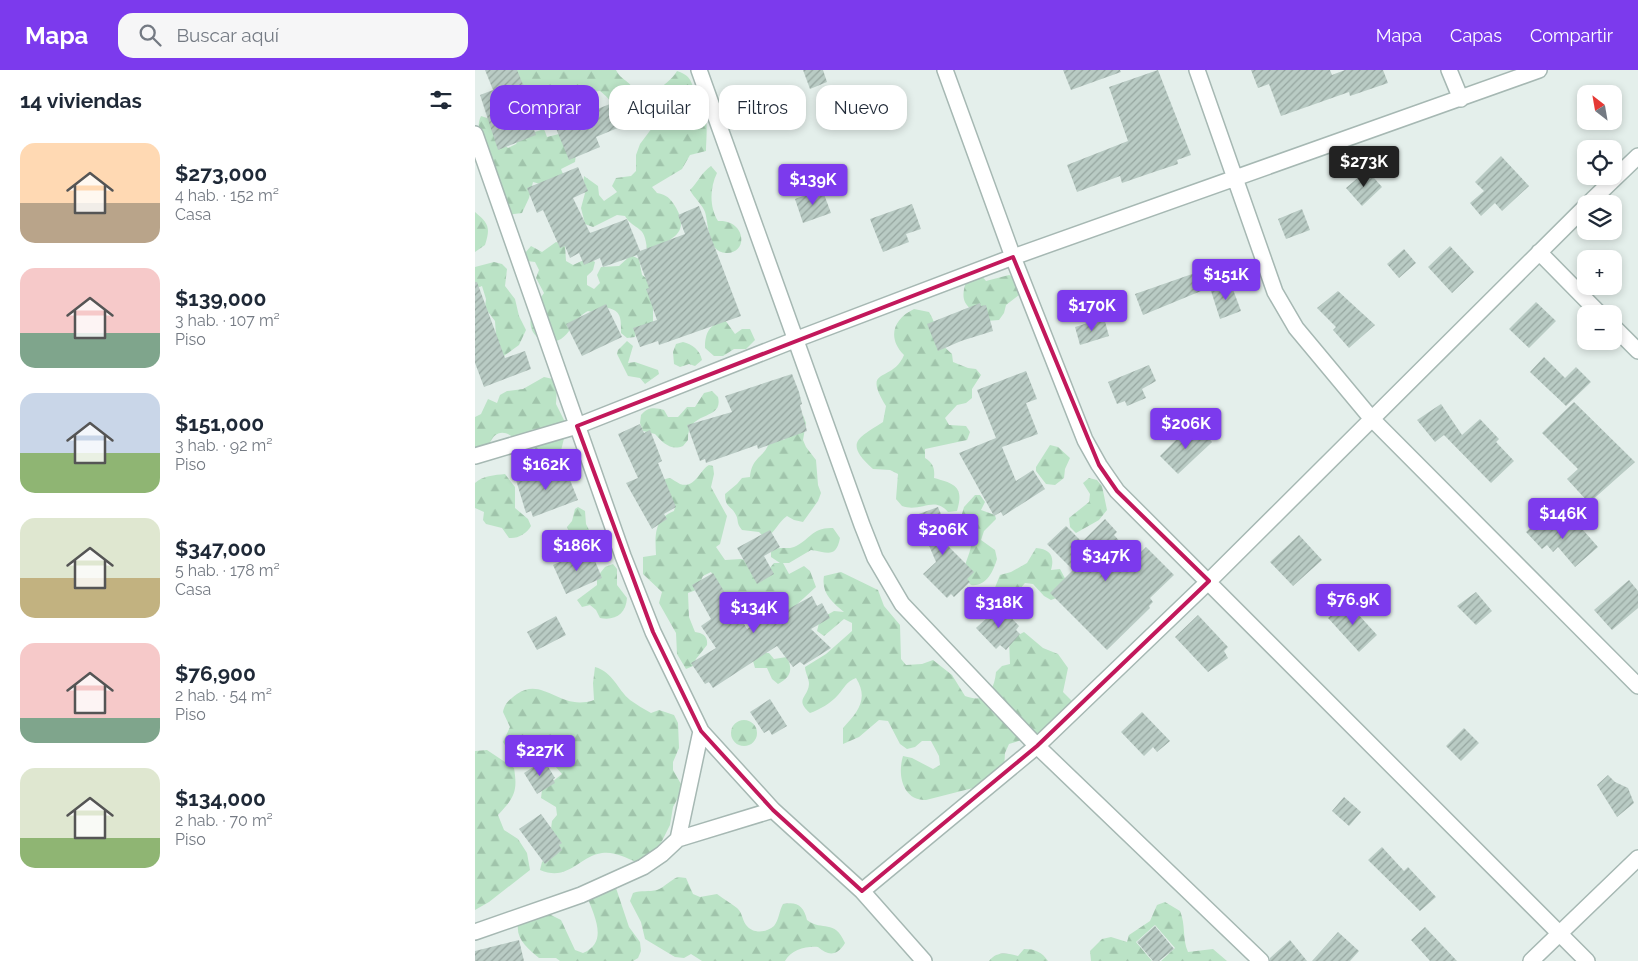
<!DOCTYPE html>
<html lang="es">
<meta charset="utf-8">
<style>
:root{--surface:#fff;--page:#f6f6f7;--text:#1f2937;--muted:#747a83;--accent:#7c3aed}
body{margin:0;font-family:Raleway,sans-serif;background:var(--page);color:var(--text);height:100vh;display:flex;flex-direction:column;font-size:19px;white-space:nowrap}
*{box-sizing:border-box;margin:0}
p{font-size:16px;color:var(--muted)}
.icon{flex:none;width:28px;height:28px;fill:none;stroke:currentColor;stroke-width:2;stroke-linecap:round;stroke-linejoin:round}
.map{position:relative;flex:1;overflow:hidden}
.drawer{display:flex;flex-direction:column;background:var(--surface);width:475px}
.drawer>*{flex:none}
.guide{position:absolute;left:15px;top:15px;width:475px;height:45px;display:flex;gap:10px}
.needle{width:32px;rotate:329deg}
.tools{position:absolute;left:1102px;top:15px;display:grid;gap:10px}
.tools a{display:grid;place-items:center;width:45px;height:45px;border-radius:10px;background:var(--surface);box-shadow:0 2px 8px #0003;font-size:25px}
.price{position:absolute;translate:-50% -42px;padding:0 11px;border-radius:5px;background:var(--accent);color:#fff;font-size:16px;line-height:32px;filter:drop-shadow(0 1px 2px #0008)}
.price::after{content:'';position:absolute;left:50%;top:30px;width:15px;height:11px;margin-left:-8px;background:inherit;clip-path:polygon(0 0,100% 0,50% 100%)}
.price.current{background:#222;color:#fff}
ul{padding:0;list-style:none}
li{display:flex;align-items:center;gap:15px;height:125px;padding:0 20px}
li span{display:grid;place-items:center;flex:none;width:140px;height:100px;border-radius:15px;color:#555}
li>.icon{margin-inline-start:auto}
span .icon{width:60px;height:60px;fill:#fffc;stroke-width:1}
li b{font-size:21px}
h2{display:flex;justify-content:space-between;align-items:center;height:60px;padding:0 20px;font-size:21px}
.chip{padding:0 18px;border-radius:15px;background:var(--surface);box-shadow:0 2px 8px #0003;font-size:18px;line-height:45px}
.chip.current{background:var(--accent);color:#fff}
header{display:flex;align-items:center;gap:30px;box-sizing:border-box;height:70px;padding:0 25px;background:var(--accent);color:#fff}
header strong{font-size:24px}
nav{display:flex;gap:28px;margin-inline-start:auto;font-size:18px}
.search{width:350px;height:45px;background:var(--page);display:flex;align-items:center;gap:12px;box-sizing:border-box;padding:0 18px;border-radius:15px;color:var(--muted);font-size:19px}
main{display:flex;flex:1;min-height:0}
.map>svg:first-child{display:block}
</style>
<header>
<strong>Mapa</strong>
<div class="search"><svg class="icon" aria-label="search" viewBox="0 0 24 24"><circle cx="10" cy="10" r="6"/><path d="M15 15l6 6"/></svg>Buscar aquí</div>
<nav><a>Mapa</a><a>Capas</a><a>Compartir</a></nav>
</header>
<main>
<section class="drawer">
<h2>14 viviendas<svg class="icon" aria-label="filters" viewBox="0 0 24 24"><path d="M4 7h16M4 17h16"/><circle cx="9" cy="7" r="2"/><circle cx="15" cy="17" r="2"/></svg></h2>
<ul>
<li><span style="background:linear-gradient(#ffd9b3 60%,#b9a48a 0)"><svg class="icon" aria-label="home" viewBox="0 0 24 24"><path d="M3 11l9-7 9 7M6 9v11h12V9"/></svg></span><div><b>$273,000</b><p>4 hab. · 152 m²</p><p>Casa</p></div></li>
<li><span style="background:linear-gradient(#f6c9c9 65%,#7fa58c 0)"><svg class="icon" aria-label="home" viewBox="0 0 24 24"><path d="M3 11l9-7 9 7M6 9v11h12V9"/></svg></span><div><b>$139,000</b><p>3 hab. · 107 m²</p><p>Piso</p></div></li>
<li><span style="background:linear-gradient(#c9d6e8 60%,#8fb573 0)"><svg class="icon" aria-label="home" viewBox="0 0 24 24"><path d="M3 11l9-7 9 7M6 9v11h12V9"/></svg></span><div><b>$151,000</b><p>3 hab. · 92 m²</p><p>Piso</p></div></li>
<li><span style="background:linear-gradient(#dfe7d0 60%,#c2b280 0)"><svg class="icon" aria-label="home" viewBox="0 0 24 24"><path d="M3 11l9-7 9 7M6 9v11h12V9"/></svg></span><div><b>$347,000</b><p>5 hab. · 178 m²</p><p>Casa</p></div></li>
<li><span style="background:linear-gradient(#f6c9c9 75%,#7fa58c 0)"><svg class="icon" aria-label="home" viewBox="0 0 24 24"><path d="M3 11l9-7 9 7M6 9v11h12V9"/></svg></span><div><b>$76,900</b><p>2 hab. · 54 m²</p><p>Piso</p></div></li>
<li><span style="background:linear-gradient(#dfe7d0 70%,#8fb573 0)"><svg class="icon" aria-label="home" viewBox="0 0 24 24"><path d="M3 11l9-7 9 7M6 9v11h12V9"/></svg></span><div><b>$134,000</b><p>2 hab. · 70 m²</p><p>Piso</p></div></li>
</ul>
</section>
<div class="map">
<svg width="1163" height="891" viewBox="0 0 1163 891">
<defs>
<pattern id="forest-firs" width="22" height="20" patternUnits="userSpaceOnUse" patternTransform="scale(1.25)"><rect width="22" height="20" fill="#bbe3c6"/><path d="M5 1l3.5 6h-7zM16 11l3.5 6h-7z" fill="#a0c4ab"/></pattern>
<pattern id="building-hatch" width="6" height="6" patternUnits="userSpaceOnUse" patternTransform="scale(1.25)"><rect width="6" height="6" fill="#b9cbc4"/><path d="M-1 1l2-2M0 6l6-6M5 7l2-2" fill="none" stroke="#96a6a0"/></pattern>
</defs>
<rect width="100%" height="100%" fill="#e4efeb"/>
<path fill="url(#forest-firs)" d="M39,0H141C148,14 159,9 159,28L153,35C135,37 137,30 125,21L116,22L110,17L101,16C97,36 108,42 88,56L79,54L69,41C41,43 43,22 39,0Z
M202,1C219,6 217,17 222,31C224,36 228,40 230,45C233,53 231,72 231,81L215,85L207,99L177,117L182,123C192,125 195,128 200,136C217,164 195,171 172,180C170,153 160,162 150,146L142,145L118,157L110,154L106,138L110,123L108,115L109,106L123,116L124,125L129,131L142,122L137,116L141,108L156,106L161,101V85L165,74L177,58L176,51L168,55H160L155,48L161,41L163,25L171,21L179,23C187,16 197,10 202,1Z
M6,46L15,49L27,73L33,78L41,74L45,67L69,59L72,67L88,63L101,84L100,92L86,99L89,107L65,114L58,112L54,128L47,143L31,145L9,77L10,69C3,61 2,55 6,46Z
M236,96L242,103C235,117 234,137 243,151C271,149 274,184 251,183C232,182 234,155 230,142C227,134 219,128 215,120C223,112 227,102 236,96Z
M0,142C13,153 16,157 10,175L0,182Z
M81,172L90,175L91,191L98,195L113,188L120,192L118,200L112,206V215L119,219L125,213L122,205L126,197L144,196L156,185L164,189L167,205L174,210L178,236V253L162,259L160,267L152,268L146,263C146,250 147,241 133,238L129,245L113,241C98,249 97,262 86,269C70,278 52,265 56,247C57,239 64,230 69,223L61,208L64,200L60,192L52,191L50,183L56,176L67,182Z
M19,192L27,194L32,199L30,216L40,229L44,246L51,260L44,275L29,286L22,281L20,251L10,238L11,229L7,216L0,219V197Z
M505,204L511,211L534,205L542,208L544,225L531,235L529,243L524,250L511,251C495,237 483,236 491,212Z
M439,239L454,242C466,262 455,265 477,284L478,292L493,298L501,299L506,305L497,319V328L491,333L482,335L470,348L474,355L491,356L495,362L492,370L450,379V388C458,393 460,398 459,408C481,414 489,417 482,441L473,442C459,425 446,443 427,436L421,429L423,404L415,400L398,399C368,372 384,368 408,352L411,336C386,295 417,314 429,285C412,268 418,249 439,239Z
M250,250L260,264L267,259H275L280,270L271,279H259L248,286H239L230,278C230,261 235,255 250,250Z
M152,271L158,276L153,293L160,292L183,300L184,304L170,314L165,308L153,306L142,284L143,280Z
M208,272C217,274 225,280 227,290L220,296L214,294L205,297L199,294L198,282L201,274Z
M69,307L78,309L82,316L81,334L92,356L84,389C71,397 57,398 43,393L39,368C28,359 19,362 14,375L0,379V347L6,344L13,329L22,333L25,325L32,321L48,319Z
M237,321L243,327C249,352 212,339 213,370L208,376C196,381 188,373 180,364L168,361L165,353L166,345C172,337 180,337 189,340L193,347H203L212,337H220L229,323Z
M328,345L331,353L328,370L331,377L341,390L343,415L346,423L343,431L328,452L319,450L312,446C303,452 301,462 290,468L284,462L267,460C261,453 264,451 261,445C256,435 250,438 250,424L262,414L267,408L275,407C277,386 289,388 294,373L301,370H309Z
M575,375L583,377L595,388L590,399L589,408L580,415L571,414L561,401V397Z
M234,395L238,396L239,404L236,417L252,446L245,474L241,477L250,490L266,489L294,499L299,493H305L296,487V482C304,475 310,480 319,477C335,470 337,457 358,458L365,468C361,489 352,482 336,480L314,493H308L314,504L329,496L335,501L341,517L307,548L276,534L270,539L266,556L236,502L228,506L221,520L213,523L214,547L220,562C228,563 233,566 232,575L221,589L218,596L211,599L202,584L201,563L184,533L187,522L168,504V487L181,485C180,465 179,449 199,441L200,437L187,410L194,408C198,409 201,412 205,414C220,419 224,401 234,395Z
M30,404L40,417V438L53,449L56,456C52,463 43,469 34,468L27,458L11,454L8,450L9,442L0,438V413C7,406 20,405 30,404Z
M614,408L622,410L627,416L632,440L624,450L601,463L595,457L594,448L614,432L615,424L608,413Z
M500,425H505L510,432L506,440L520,445L521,449L509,461L506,470L520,480L522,489C518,502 511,517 496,515C482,502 494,490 496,476L484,454L489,437Z
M103,437L110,441L111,454L115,462L112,469L104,473L95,464L92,457L97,451L100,439Z
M561,478C575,479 580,486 576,500L585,499L593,514L584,527L576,530L569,526L558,514L550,513C542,523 536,529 523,528L519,520L525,505L536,502L552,493Z
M138,494L142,499V515L152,528C151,544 140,551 125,548L121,540L115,535L107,537L102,530L122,515V507L130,497Z
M366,502L403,520L409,536L425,555L426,589L431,595L447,594L458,590L477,605L490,626C511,634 519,621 521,602L527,596L535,594L534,570L549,562L568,578L583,584L593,598L588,622L600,634L584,662L550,669L534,674L530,683L529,699L502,717L451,730C428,731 422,705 428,686L437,688L458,699L465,695L464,686L456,671H447L440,677L432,679L425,674L413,651L404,650L384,667L368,674V658C383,642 394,629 381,608C371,612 370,617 363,625C356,633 344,640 335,643C319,629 333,628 334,614C334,609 330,602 330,597L351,584L377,561V553L369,549L349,566L342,561L345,549L359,541L369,542C357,532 346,523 349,506Z
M288,583H294L299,589L312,587C318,600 316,607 303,614L297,609L292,598H280L278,591Z
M120,597C138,602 142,619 155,630C162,635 169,639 176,643L184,640L199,645L203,653L204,678L198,692V700L206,714V722L198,737L195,755L187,771L176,786L162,792C151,788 139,781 127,783C104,786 94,812 65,800L67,792L86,773L76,759L77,751L82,745L81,737L66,728L67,720L87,704C75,690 67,680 49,677L35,683L28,672L35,657L28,642C30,633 34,630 42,624C69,606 85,642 119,630L118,613Z
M256 663a13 13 0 1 1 26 0a13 13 0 1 1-26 0Z
M12,680L39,698C43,722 39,728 23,745L29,760L43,769L52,783L55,800L14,832L0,840V681Z
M203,807L211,808L218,824L225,827L242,824C248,829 256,833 262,838C267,842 267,849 271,855C278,864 291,863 299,856C304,850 304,841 308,834C322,831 329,836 332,850C348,862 359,848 370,873C363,885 354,887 343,877C331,876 316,880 310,891H227L216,884L209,888L200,887L170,869L166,852L155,831L158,823C166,820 174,822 182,820C190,817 195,810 203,807Z
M132,813L141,818L154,857L165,872L166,881L163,888L158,891H85L81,888H64C53,879 41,869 43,855L72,843L86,850L100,880L108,883C134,872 119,846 112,826Z
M690,832L705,841C711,855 707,869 713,882L738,879L752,891H686L700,878L680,855L661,872L677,891H616L615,881L627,869L636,867L652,872L654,865L675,851L682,835Z
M549,879C560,879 567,882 573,891H514C522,881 532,883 543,886Z"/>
<path fill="url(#building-hatch)" d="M10,0H42L54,29L48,31L61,65L23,80L5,25L18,20Z
M328,0H348L352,12L335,19Z
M588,0H645L646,2L596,20Z
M683,0L716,85L702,90L703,94L676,103L647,113L645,106L602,122L592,95L653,71L634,17Z
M776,0H855L857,5L870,0H908L913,13L875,26L874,22L806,46L794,14L783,18Z
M135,34L145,57L121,67L125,77L94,90L80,56Z
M1026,86L1054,116L1027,141L1020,133L1006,146L995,133L1009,121L1000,112Z
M103,97L113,121L98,128L115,163L152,149L165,181L210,164L203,145L224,136L266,246L184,275L183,271L165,277L158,258L182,250L171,219L174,218L162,185L128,197L125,188L109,195L104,183L95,188L90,176L85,178L68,140L62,143L52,118Z
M892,100L907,117L887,136L871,118Z
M347,119L356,143L328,153L320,129Z
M437,134L446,159L431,164L434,172L408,182L395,149Z
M827,139L835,160L811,169L803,149Z
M975,176L999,202L977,223L953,197Z
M929,179L941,193L924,208L912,194Z
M720,203L726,221L668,245L660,224Z
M0,212H2L30,288L50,281L56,299L9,317L0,293Z
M756,214L766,241L745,249L736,221Z
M863,221L900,255L874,278L858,260L861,257L842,238Z
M1061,232L1081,251L1054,278L1034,259Z
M505,233L506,236L511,235L518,261L486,271L463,281L452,254Z
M131,234L147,267L107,286L91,254Z
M629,248L634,266L605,275L600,257Z
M1069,287L1090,308L1101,297L1116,312L1091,336L1055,302Z
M674,295L681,311L667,319L671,328L652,336L650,331L642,334L633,312Z
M551,301L562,329L551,333L563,364L527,377L541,411L558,400L570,419L528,446L526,442L519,446L484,383L521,368L502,320Z
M317,304L324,322L327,334L325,335L332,361L283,379L282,375L231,393L230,389L225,391L212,355L257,342L250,326Z
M1099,332L1160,392L1114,433L1092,409L1103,399L1067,363Z
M966,334L987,365L1005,349L1024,369L1021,372L1039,391L1016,413L969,365L960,372L942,350Z
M165,354L169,363L175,360L187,391L183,393L201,437L189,444L192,449L177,459L151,413L163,408L143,364Z
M722,355L737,372L703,404L685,386L705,366L708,369Z
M89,395L103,430L58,447L56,441L51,443L41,410Z
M463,437L476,468L468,471L499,502L492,509L495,512L479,527L476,524L472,528L448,504L461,492L441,445Z
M1070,445L1086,462L1101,452L1123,477L1100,497L1083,477L1078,482L1072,475L1067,479L1051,462Z
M630,449L642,462L639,465L660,488L671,477L699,505L675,528L678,532L674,536L675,538L632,580L575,523L598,500L572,474L591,456L607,472Z
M295,460L305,477L289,486L299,504L282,514L262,478Z
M824,465L847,490L818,516L795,492Z
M110,480L113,488L118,486L127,508L91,524L78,495Z
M238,503L272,559L291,547L293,550L337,526L342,536L347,533L355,548L336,559L356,578L329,595L325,592L318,597L302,576L238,618L234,612L230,614L216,593L241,578L226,556L236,549L217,515Z
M1154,510L1163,521V538L1137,560L1119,540Z
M1001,522L1017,541L1001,555L982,536Z
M871,531L902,565L884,582L853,548Z
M525,536L544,556L541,560L545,564L531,580L525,575L521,579L501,558Z
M723,545L753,577L749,581L753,588L733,602L700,567Z
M81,546L91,565L62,580L52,562Z
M295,629L312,656L297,665L294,660L289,663L275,642Z
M667,642L695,671L682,682L678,677L669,686L646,662Z
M989,658L1004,673L986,691L971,676Z
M69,690L80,708L78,709L80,713L62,724L49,703Z
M1133,705L1140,712L1153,718L1159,733L1142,747L1122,715Z
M869,727L886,742L874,756L857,741Z
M66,744L87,773L84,775L87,780L70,794L44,759Z
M907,777L929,801L933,797L961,827L945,841L893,790Z
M680,856L699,879L684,891H678L662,872Z
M950,857L982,891H955L936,870Z
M863,862L884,881L875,891H837Z
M44,870L49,891H0V881Z
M815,870L832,891H795V888Z"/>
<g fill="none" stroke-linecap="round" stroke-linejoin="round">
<defs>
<path id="minor" d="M224,0L387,455L400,488L427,534L562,676L786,891
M470,0L538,187L610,370L624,395L642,421L1112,891
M722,0L800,222L821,258L896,348L1163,616
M974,0L986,29
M0,64L148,486L178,562L226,661L298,740L387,821L449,891
M1113,134L1163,86
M1064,182L1125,244
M1139,257L1163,281
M0,386L102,356L322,269L538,187L1064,0
M203,769L298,740
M387,821L562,676L734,511L1111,136
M0,862L106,825L168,797L187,784L203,769L226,661
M1056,891L1163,788"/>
</defs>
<use href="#minor" stroke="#a6b8b3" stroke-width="18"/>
<use href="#minor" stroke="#fff" stroke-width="15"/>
</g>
<path fill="none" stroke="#c2185b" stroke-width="4" stroke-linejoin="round" d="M538,187L624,395L642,421L734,511L562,676L387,821L298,740L226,661L178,562L102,356Z"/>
</svg>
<div class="tools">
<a><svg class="needle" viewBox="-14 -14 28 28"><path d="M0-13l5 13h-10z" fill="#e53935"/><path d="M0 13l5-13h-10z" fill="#747a83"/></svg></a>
<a><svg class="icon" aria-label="locate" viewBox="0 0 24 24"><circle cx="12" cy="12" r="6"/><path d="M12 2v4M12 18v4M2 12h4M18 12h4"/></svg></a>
<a><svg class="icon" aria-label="layers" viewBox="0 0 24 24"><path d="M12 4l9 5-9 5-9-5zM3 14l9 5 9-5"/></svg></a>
<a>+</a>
<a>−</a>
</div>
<b class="price current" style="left:889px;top:118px">$273K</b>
<b class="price" style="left:338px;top:136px">$139K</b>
<b class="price" style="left:751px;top:231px">$151K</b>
<b class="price" style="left:617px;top:262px">$170K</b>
<b class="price" style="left:711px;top:380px">$206K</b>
<b class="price" style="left:71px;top:421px">$162K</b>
<b class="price" style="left:1088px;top:470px">$146K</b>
<b class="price" style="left:468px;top:486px">$206K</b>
<b class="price" style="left:102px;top:502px">$186K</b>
<b class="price" style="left:631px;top:512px">$347K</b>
<b class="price" style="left:878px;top:556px">$76.9K</b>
<b class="price" style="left:524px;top:559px">$318K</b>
<b class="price" style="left:279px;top:564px">$134K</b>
<b class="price" style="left:65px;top:707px">$227K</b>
<div class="guide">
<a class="chip current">Comprar</a>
<a class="chip">Alquilar</a>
<a class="chip">Filtros</a>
<a class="chip">Nuevo</a>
</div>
</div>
</main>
